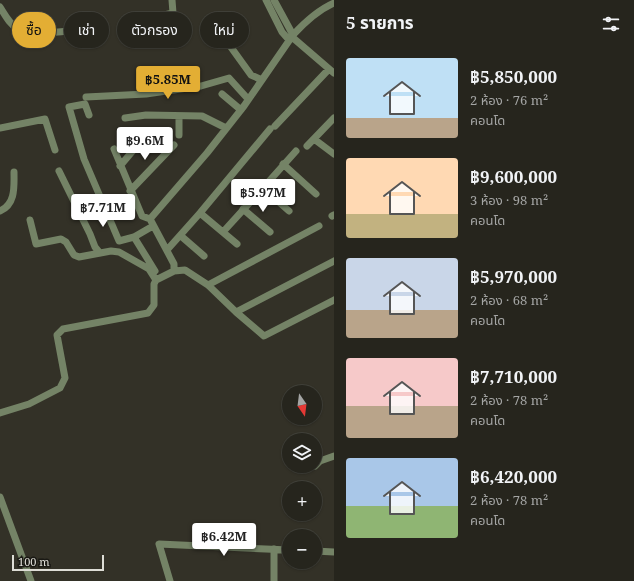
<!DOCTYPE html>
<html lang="th">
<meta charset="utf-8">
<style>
:root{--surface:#26251d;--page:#32312a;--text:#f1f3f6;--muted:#a4a5a4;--line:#42423b;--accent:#e3ae34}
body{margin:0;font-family:"Noto Serif","Noto Sans Thai",serif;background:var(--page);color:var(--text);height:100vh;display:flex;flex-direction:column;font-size:15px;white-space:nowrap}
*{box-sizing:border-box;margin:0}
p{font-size:13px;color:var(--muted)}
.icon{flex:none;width:22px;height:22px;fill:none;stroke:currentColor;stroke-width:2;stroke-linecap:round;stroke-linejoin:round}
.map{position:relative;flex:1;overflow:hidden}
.side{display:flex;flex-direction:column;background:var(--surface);width:300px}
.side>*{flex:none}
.guide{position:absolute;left:12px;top:12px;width:262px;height:36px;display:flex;gap:8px}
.needle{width:26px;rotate:166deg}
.tools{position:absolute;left:282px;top:385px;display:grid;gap:8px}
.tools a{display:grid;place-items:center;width:40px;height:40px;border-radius:50%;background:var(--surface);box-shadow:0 1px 3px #0004,0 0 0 1px var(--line);font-size:20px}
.scale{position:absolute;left:12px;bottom:10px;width:92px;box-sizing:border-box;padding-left:4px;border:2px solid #deddd6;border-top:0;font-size:11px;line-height:14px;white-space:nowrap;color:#deddd6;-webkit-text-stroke:3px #1a1914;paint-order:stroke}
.price{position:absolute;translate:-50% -34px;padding:0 9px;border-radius:4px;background:#fff;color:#222;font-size:13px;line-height:26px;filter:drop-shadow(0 1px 2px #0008)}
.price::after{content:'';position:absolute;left:50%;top:24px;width:12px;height:9px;margin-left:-6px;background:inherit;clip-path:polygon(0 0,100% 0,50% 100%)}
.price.active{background:var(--accent);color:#111}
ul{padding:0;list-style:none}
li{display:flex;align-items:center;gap:12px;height:100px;padding:0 12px}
li span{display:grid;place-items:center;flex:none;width:112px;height:80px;border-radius:4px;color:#555}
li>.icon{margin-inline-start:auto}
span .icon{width:48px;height:48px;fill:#fffc;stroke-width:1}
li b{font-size:17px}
h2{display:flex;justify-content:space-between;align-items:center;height:48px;padding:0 12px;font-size:17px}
.pill{padding:0 14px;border-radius:18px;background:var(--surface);box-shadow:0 1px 3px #0004,0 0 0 1px var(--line);font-size:14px;line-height:36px}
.pill.active{background:var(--accent);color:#111}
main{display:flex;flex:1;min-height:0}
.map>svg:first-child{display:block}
</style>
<main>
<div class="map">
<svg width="334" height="581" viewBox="0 0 334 581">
<rect width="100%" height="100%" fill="#333127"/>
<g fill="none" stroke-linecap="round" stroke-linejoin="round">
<path stroke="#748366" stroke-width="7" d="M172,0L173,13L187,32
M266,0L282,32L289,40
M274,0L293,35
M0,7C5,15 10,25 18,29C30,36 55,32 69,31
M142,20L173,13
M220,32L251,75L262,80
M292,37L334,73
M222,94L241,110
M86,97L146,94L201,86L229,78L248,99
M89,115L85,104L69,107L84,159L119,241L134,237L153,226
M179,116V135
M125,118L146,115L202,116L226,128
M275,126L329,69
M0,128L45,119L55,150
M314,139L334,154
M307,146L334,118
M114,149L142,216L150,219
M283,164L316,194
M120,166L136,147
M59,171L90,234L95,247L100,253
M263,188L289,211
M130,191L174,145
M243,209L270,232
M0,211C16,204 14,186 14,172
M200,213L237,244
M332,216L334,215
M30,220L36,244L61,239L66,242L74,255L79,257L111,251L119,252L149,269L156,280
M223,232L263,188L296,151
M181,236L204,256
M134,237L155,271
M167,250L200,213L270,129
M174,271V264L150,219L207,153L244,106L293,35C305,22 318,10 334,3
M156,280L174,271L185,270L208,285L236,312L264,336L334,300
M208,285L319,226
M236,312L334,261
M0,413L29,404L60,388L65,378L57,335L63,329L148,313L154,305V284L156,280
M315,466L320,461L334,456
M0,497L31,581
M315,551L334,552
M170,581L159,544L289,550
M274,581V549"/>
</g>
</svg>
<div class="tools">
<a><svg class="needle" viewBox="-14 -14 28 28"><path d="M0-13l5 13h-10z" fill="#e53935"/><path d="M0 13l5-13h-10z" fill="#a4a5a4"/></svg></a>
<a><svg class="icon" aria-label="layers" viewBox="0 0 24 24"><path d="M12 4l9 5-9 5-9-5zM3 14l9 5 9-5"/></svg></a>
<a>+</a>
<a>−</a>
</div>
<div class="scale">100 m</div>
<b class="price active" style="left:168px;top:100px">฿5.85M</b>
<b class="price" style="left:145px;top:161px">฿9.6M</b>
<b class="price" style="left:263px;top:213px">฿5.97M</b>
<b class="price" style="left:103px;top:228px">฿7.71M</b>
<b class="price" style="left:224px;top:557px">฿6.42M</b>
<div class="guide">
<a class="pill active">ซื้อ</a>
<a class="pill">เช่า</a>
<a class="pill">ตัวกรอง</a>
<a class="pill">ใหม่</a>
</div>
</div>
<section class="side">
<h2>5 รายการ<svg class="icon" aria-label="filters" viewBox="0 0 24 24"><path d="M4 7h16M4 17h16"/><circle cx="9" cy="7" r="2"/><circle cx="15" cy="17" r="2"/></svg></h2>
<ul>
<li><span style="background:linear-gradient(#bfe0f5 75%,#b9a48a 0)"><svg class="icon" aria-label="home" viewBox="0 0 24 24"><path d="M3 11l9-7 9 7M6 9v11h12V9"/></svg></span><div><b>฿5,850,000</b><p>2 ห้อง · 76 m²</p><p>คอนโด</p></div></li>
<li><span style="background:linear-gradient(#ffd9b3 70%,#c2b280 0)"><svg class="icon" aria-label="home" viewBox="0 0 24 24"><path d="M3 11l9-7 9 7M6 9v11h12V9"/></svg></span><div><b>฿9,600,000</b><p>3 ห้อง · 98 m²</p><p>คอนโด</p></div></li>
<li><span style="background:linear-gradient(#c9d6e8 65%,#b9a48a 0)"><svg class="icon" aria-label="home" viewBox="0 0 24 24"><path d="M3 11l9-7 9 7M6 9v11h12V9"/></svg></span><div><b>฿5,970,000</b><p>2 ห้อง · 68 m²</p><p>คอนโด</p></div></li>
<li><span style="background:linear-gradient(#f6c9c9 60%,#b9a48a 0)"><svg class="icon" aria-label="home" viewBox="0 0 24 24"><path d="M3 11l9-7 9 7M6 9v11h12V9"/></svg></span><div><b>฿7,710,000</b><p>2 ห้อง · 78 m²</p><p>คอนโด</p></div></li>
<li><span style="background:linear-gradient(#a9c7e8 60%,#8fb573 0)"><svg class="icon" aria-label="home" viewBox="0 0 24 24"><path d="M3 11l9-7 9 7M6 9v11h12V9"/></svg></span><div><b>฿6,420,000</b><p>2 ห้อง · 78 m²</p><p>คอนโด</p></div></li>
</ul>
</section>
</main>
